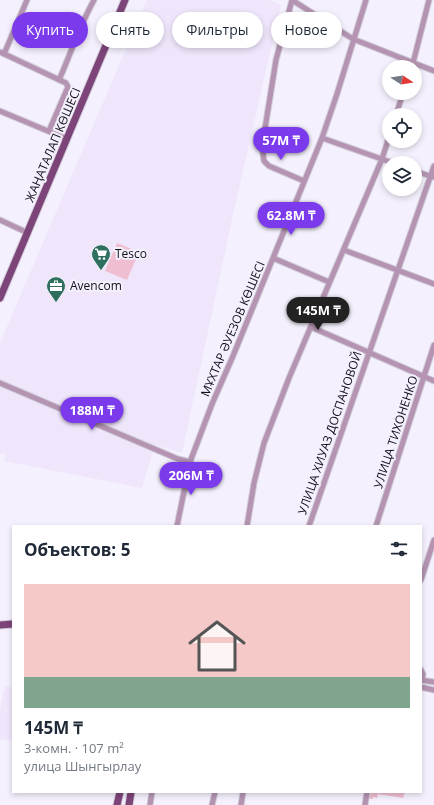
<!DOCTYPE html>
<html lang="ru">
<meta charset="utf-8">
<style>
:root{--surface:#fff;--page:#f6f6f7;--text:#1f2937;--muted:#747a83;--accent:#7c3aed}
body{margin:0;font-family:"Open Sans",sans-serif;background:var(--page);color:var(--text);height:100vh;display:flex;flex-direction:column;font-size:15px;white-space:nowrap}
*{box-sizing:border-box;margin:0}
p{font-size:13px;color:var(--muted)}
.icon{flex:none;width:22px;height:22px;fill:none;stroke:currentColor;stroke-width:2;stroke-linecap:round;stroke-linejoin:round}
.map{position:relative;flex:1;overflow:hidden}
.sheet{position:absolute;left:12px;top:525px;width:410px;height:268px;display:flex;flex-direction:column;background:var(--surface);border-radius:0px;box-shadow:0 2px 6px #0003}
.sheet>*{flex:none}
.banner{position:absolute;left:12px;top:12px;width:410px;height:36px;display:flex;gap:8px}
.needle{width:26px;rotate:102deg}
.tools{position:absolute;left:382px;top:60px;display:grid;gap:8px}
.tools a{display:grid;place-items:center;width:40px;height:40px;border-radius:50%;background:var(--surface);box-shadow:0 2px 6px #0003;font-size:20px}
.price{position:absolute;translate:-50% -34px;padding:0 9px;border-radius:14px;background:var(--accent);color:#fff;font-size:13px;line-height:26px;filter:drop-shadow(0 1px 2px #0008)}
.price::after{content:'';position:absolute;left:50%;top:24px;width:12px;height:9px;margin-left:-6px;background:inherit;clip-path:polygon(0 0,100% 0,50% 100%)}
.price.selected{background:#222;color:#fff}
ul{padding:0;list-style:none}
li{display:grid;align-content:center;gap:8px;height:212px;padding:0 12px}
li span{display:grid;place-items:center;height:124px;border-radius:0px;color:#555}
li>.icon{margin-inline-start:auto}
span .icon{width:72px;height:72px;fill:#fffc;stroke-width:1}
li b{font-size:17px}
h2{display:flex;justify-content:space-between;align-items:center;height:48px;padding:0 12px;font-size:17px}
.chip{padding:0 14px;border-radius:18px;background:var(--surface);box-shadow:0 2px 6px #0003;font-size:14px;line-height:36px}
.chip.selected{background:var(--accent);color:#fff}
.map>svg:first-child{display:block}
</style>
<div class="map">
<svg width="434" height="805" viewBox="0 0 434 805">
<rect width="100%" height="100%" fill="#f5f0fd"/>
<path fill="#efe6fc" d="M147,0H269L281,5L234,210L182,453L155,445L142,488L4,461L6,454L0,453V343Z
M5,686L13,688V741L0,739V709Z"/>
<path fill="#f0bed1" d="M117,243L139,252L127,280L105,271Z
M371,792H405L403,798L378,794L377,798L373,797V799H369Z"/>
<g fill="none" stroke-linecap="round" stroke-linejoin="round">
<defs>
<path id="minor" d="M0,52L66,83L68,87L49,131
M4,54L27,0
M412,67L429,0
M59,80C71,53 80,25 94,0
M0,111L67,139
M396,115L403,93
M322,138L393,163
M415,171L433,177
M304,181L269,166L264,161L262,147L276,60L292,0L353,39L434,71
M0,220L28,233
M344,250L434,284
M273,258L329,282
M311,327L434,381
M0,383L178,459L190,462
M177,526L190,462L212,404L233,356L322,138L337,94L366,0
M247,526L254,483L264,443L289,378L382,159L389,137
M309,526L434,166
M376,526L434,345
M421,580L434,540
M421,670L423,674L422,680
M421,680L434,682
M421,687L434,690
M150,805L152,792
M212,805L215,792
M241,805L243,792
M365,805L367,792"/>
<path id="major" d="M0,298L125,0
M0,625L13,624
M117,805L120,792
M129,805L131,792"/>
</defs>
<use href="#minor" stroke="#d1ccd8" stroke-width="7"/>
<use href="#major" stroke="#d1ccd8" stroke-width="9"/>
<use href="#minor" stroke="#b494b2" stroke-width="5"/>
<use href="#major" stroke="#7d447a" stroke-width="7"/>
</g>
<defs>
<symbol id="supermarket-pin" viewBox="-11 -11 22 30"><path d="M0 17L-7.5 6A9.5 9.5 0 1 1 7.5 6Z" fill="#2e6f5f" stroke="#f5f0fd"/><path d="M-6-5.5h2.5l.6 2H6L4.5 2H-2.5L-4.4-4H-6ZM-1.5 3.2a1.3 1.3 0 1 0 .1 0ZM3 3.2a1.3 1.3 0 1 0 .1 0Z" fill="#fff"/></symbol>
<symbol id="office-pin" viewBox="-11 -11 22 30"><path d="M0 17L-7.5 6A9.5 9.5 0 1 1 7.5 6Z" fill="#2e6f5f" stroke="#f5f0fd"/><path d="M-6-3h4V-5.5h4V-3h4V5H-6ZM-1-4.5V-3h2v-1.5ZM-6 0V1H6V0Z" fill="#fff"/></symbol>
</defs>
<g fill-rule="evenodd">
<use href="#supermarket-pin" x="90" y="243" width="22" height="30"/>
<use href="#office-pin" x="45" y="275" width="22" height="30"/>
</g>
<g text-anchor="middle" stroke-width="4" stroke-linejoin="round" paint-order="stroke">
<g font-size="12" fill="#131118" stroke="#f5f0fd">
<text transform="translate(53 145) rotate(-67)" y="4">ЖАҢАТАЛАП КӨШЕСІ</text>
<text transform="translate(233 329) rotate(-67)" y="4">МҰХТАР ӘУЕЗОВ КӨШЕСІ</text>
<text transform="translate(396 432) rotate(-72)" y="4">УЛИЦА ТИХОНЕНКО</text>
<text transform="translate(330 433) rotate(-71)" y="4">УЛИЦА ХИУАЗ ДОСПАНОВОЙ</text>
</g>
<g font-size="12" fill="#131118" stroke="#f5f0fd" text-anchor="start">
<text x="115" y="258">Tesco</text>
<text x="70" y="290">Avencom</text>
</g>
</g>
</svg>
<div class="tools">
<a><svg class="needle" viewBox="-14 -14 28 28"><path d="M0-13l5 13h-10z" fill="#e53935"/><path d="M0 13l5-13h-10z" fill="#747a83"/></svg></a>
<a><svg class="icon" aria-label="locate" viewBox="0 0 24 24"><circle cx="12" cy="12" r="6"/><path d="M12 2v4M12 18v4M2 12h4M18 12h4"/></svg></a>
<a><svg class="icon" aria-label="layers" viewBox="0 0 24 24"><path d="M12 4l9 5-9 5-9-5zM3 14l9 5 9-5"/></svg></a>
</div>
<b class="price" style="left:281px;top:161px">57M ₸</b>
<b class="price" style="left:291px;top:236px">62.8M ₸</b>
<b class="price selected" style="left:318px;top:331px">145M ₸</b>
<b class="price" style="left:92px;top:431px">188M ₸</b>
<b class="price" style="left:191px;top:496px">206M ₸</b>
<div class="banner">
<a class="chip selected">Купить</a>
<a class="chip">Снять</a>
<a class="chip">Фильтры</a>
<a class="chip">Новое</a>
</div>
<section class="sheet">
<h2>Объектов: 5<svg class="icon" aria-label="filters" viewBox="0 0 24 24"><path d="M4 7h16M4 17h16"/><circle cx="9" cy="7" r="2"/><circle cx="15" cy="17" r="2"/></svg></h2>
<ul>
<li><span style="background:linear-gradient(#f6c9c9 75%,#7fa58c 0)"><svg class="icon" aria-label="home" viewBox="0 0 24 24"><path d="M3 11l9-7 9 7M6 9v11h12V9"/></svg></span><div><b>145M ₸</b><p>3-комн. · 107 m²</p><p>улица Шынгырлау</p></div></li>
</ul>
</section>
</div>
